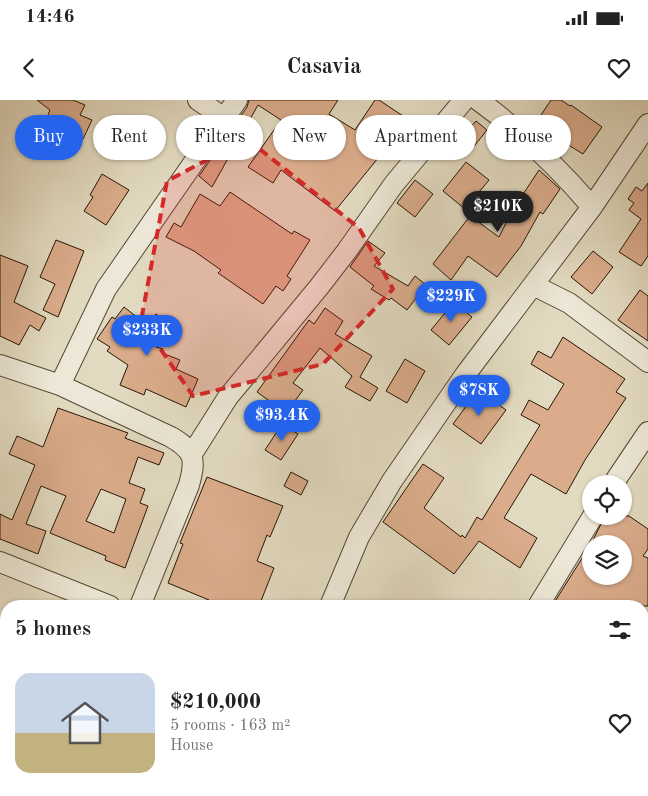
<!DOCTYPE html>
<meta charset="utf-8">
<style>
:root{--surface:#fff;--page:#f6f6f6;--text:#222;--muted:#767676;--line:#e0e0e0;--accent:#2563eb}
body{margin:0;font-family:"Old Standard TT",serif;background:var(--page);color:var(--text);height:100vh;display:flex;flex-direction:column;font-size:19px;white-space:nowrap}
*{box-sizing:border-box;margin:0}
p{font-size:16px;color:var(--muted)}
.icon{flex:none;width:28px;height:28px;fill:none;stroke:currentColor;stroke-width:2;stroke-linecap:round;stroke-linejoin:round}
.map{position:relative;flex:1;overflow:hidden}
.details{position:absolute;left:0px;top:500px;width:649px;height:196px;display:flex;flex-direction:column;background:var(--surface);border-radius:20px 20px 0 0;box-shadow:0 1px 4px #0004}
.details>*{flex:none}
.banner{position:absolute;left:15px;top:15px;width:619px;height:45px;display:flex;gap:10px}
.buttons{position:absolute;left:582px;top:375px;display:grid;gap:10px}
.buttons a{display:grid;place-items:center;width:50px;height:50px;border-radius:50%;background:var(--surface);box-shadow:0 1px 4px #0004;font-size:25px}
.price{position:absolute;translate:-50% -42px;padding:0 11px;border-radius:18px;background:var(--accent);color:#fff;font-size:16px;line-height:32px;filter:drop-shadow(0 1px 2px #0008)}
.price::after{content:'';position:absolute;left:50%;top:30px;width:15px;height:11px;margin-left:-8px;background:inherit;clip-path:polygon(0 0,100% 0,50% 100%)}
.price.active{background:#222;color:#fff}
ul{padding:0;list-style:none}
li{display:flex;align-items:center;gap:15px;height:125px;padding:0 15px}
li+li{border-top:1px solid var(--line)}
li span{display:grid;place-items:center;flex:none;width:140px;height:100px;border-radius:15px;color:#555}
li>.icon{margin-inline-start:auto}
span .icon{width:60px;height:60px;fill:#fffc;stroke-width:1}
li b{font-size:21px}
h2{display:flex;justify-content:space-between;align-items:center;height:60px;padding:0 15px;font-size:21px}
.pill{padding:0 18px;border-radius:22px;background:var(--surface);box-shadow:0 1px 4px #0004;font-size:18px;line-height:45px}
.pill.active{background:var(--accent);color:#fff}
.status{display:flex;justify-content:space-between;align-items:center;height:35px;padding:0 25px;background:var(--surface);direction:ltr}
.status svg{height:14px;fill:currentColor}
header{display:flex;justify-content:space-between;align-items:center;height:65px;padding:0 15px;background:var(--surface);font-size:22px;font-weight:800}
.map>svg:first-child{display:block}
</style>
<div class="status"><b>14:46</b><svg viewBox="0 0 49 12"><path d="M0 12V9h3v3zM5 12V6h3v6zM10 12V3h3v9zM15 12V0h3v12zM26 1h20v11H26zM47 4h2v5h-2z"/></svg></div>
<header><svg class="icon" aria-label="back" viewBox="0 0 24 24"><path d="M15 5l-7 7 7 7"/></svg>Casavia<svg class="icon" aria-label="heart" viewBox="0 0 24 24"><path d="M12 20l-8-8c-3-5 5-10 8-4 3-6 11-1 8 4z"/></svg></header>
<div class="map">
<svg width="648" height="696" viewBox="0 0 648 696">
<rect width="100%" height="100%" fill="#e2dac0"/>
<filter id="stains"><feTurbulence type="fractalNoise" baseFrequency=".004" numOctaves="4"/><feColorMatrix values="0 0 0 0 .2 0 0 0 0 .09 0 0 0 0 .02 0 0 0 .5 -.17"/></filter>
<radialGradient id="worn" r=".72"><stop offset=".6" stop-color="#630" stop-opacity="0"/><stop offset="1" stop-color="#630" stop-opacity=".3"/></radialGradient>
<path fill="#daac8b" stroke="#261606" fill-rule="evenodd" d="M37,0H73L85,5L80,15L92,20L83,39L46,20L50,10Z
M249,0H338L329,14L355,30L375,0H379L406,18L387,47L335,111L281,70L273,83L248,67L281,20L258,5L212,87L199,76L247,7Z
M551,0H561L570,6L571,5L602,27L583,54L562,41L559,45L533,27Z
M476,21L487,30L467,55L450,41L463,25L468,30Z
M466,62L489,80L465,109L443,91Z
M539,70L560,89L543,114L540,112L521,146L497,177L468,156L451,180L433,164L470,116L499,137L512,111Z
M102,74L129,90L106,125L84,111L93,97L90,95Z
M415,80L433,94L415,117L397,103Z
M648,83V156L641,166L619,152L641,119L629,110L634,103L628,99L636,87L642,91Z
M230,92L292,134L294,131L310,140L287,176L291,179L283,191L276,186L263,204L218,173L221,170L194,151L166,137L174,123L181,127L200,94L220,106Z
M56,140L84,151L58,217L43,210L55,184L40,177Z
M368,141L385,153L374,166L408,186L415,176L426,185L407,210L391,198L389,200L371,189L374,186L350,167Z
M593,151L613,167L592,194L571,177Z
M0,155L28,166L14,202L46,218L39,231L30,225L19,245L0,236Z
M640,190L648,196V241L618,220Z
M451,200L472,217L449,245L431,230L445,213L442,211Z
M124,207L147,225L156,214L172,226L156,247L163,249L162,253L180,260L176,269L198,279L186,307L146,289L144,295L120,285L128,265L107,251L110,247L97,239L112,217L115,219Z
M325,208L343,221L335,234L372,256L360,277L378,288L370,301L345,287L352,276L320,248L293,283L303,290L286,313L257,292L309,220L314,224Z
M563,237L625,279L616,292L626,298L585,360L566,394L531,374L504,418L537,438L520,468L479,441L454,474L383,422L423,364L444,378L424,408L461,437L462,435L465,438L477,417L482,420L540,325L521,315L529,300L548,310L564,284L531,264L538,251L551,258Z
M405,259L425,271L407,303L386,291Z
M478,290L506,310L481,344L453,324Z
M58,308L128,333L125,338L164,353L159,365L138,357L129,383L145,389L140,403L148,406L125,468L105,460L106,456L50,433L66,396L41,386L26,424L46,431L38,454L0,439V414L12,420L35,365L9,354L17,336L43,347ZM101,389L126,399L114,433L86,421Z
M282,324L298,334L281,360L265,350Z
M291,372L308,381L301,395L284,386Z
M207,377L283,406L270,437L267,435L257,461L274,468L259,506H207L209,500L168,483L183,444L180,443Z
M605,416H629L648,429V449L643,456L648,458V506H552L591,444ZM591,444H624V476H591Z"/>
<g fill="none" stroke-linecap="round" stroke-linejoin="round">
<defs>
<path id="street" d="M198,0L224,18
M478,0C522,32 557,66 592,107
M535,186L569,203L648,262
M0,265L60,285L171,337C195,351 196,359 189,385L140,506
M60,285L106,189L237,0
M192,354L228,297L319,187L346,152L394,84L464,0
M613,384L648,332
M0,462L110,506
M330,506L359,437L392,381L465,275L592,107L648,24
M538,506L593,416
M642,615L648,608
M0,654L6,656
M110,690L125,696
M615,690L616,696
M639,690L648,696
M254,696L256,690"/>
</defs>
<use href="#street" stroke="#554734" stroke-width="22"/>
<use href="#street" stroke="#ece7d6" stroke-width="20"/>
</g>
<path fill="#d62828" fill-opacity="0.2" stroke="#d62828" stroke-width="4" stroke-dasharray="10 6" stroke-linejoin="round" d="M247,39L359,128L393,189L323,264L193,296L141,221L167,81Z"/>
<rect width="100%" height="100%" filter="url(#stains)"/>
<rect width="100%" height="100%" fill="url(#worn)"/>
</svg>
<div class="buttons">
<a><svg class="icon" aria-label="locate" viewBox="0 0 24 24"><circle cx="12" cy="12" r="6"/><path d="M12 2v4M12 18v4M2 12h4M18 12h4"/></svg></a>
<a><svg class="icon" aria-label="layers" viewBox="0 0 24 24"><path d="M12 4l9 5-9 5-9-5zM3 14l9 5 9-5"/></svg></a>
</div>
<b class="price active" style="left:498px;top:133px">$210K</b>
<b class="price" style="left:451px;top:223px">$229K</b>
<b class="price" style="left:147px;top:257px">$233K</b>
<b class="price" style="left:479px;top:317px">$78K</b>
<b class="price" style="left:282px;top:342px">$93.4K</b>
<div class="banner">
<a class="pill active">Buy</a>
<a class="pill">Rent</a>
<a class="pill">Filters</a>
<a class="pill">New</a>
<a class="pill">Apartment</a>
<a class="pill">House</a>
</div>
<section class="details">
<h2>5 homes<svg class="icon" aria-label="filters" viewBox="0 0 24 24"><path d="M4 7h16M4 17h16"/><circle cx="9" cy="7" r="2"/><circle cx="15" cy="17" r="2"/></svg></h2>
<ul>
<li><span style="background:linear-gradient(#c9d6e8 60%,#c2b280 0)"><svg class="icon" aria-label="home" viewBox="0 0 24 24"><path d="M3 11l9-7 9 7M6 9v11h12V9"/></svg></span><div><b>$210,000</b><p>5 rooms · 163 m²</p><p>House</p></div><svg class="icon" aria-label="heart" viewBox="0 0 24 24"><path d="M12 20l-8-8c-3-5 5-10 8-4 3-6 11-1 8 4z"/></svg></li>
</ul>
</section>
</div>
